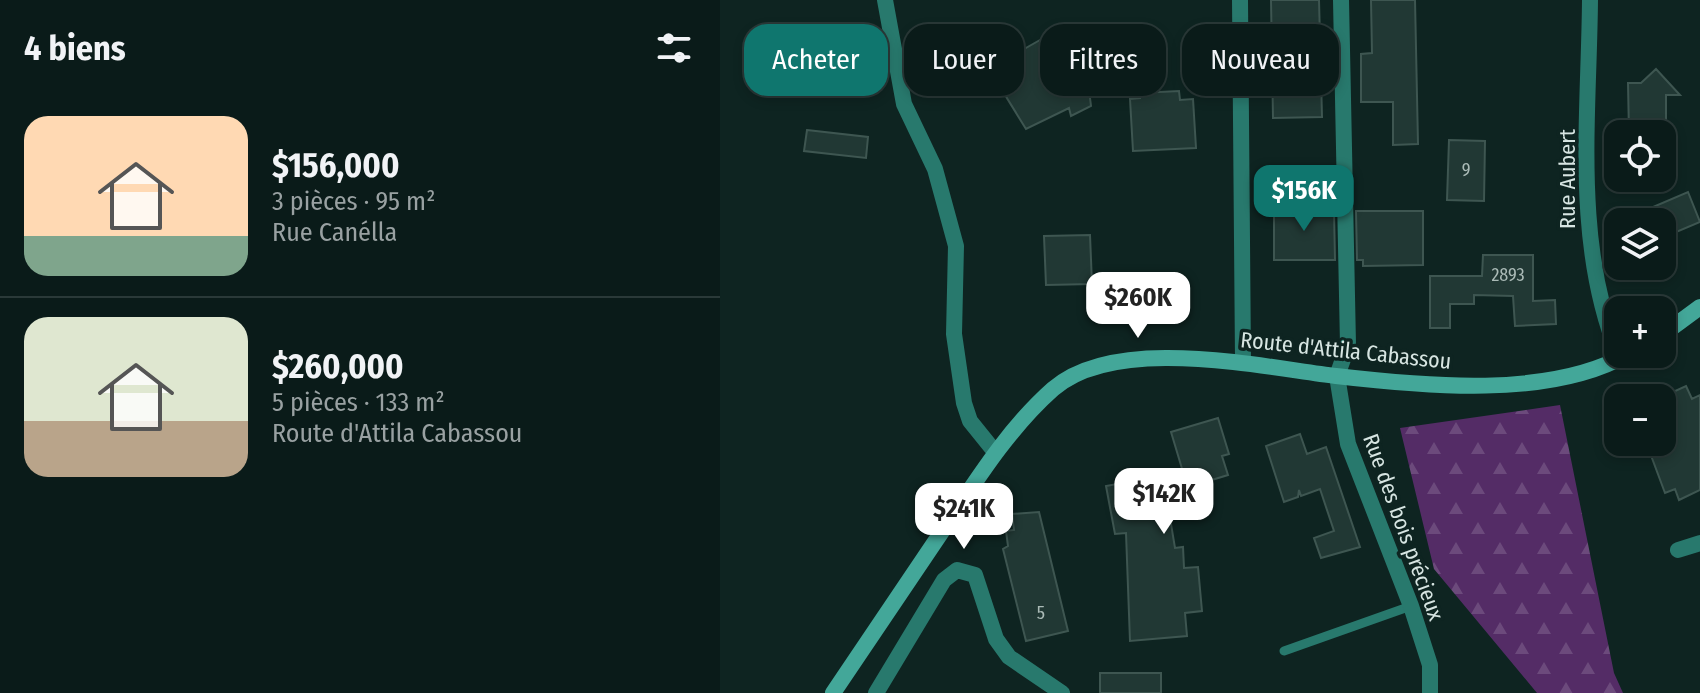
<!DOCTYPE html>
<html lang="fr">
<meta charset="utf-8">
<style>
:root{--surface:#0a1b19;--page:#182826;--text:#f1f3f6;--muted:#99a1a2;--line:#2a3938;--accent:#0f766e}
body{margin:0;font-family:"Fira Sans Condensed",sans-serif;background:var(--page);color:var(--text);height:100vh;display:flex;flex-direction:column;font-size:30px;white-space:nowrap}
*{box-sizing:border-box;margin:0}
p{font-size:26px;color:var(--muted)}
.icon{flex:none;width:44px;height:44px;fill:none;stroke:currentColor;stroke-width:2;stroke-linecap:round;stroke-linejoin:round}
.map{position:relative;flex:1;overflow:hidden}
.side{display:flex;flex-direction:column;background:var(--surface);width:720px}
.side>*{flex:none}
.banner{position:absolute;left:24px;top:24px;width:760px;height:72px;display:flex;gap:16px}
.buttons{position:absolute;left:884px;top:120px;display:grid;gap:16px}
.buttons a{display:grid;place-items:center;width:72px;height:72px;border-radius:16px;background:var(--surface);box-shadow:0 4px 12px #0003,0 0 0 2px var(--line);font-size:40px}
.price{position:absolute;translate:-50% -68px;padding:0 18px;border-radius:16px;background:#fff;color:#222;font-size:26px;line-height:52px;filter:drop-shadow(0 2px 4px #0008)}
.price::after{content:'';position:absolute;left:50%;top:48px;width:24px;height:18px;margin-left:-12px;background:inherit;clip-path:polygon(0 0,100% 0,50% 100%)}
.price.current{background:var(--accent);color:#fff}
ul{padding:0;list-style:none}
li{display:flex;align-items:center;gap:24px;height:200px;padding:0 24px}
li+li{border-top:2px solid var(--line)}
li span{display:grid;place-items:center;flex:none;width:224px;height:160px;border-radius:24px;color:#555}
li>.icon{margin-inline-start:auto}
span .icon{width:96px;height:96px;fill:#fffc;stroke-width:1}
li b{font-size:34px}
h2{display:flex;justify-content:space-between;align-items:center;height:96px;padding:0 24px;font-size:34px}
.pill{padding:0 28px;border-radius:24px;background:var(--surface);box-shadow:0 4px 12px #0003,0 0 0 2px var(--line);font-size:28px;line-height:72px}
.pill.current{background:var(--accent);color:#fff}
main{display:flex;flex:1;min-height:0}
.map>svg:first-child{display:block}
</style>
<main>
<section class="side">
<h2>4 biens<svg class="icon" aria-label="filters" viewBox="0 0 24 24"><path d="M4 7h16M4 17h16"/><circle cx="9" cy="7" r="2"/><circle cx="15" cy="17" r="2"/></svg></h2>
<ul>
<li><span style="background:linear-gradient(#ffd9b3 75%,#7fa58c 0)"><svg class="icon" aria-label="home" viewBox="0 0 24 24"><path d="M3 11l9-7 9 7M6 9v11h12V9"/></svg></span><div><b>$156,000</b><p>3 pièces · 95 m²</p><p>Rue Canélla</p></div></li>
<li><span style="background:linear-gradient(#dfe7d0 65%,#b9a48a 0)"><svg class="icon" aria-label="home" viewBox="0 0 24 24"><path d="M3 11l9-7 9 7M6 9v11h12V9"/></svg></span><div><b>$260,000</b><p>5 pièces · 133 m²</p><p>Route d'Attila Cabassou</p></div></li>
</ul>
</section>
<div class="map">
<svg width="980" height="693" viewBox="0 0 980 693">
<defs>
<pattern id="forest-firs" width="22" height="20" patternUnits="userSpaceOnUse" patternTransform="scale(2)"><rect width="22" height="20" fill="#542c66"/><path d="M5 1l3.5 6h-7zM16 11l3.5 6h-7z" fill="#6c4a7c"/></pattern>
</defs>
<rect width="100%" height="100%" fill="#0e2421"/>
<path fill="url(#forest-firs)" d="M840,405L894,673L903,693H817L714,569L680,428Z"/>
<path fill="#213834" stroke="#3e5651" stroke-width="2" d="M551,0H599L602,117L553,118Z
M651,0H695L698,144L673,145V102H641V54L652,53Z
M320,40L343,77L366,66L371,106L351,116L349,108L306,129L269,69Z
M936,69L960,95H946V134H909L908,83H921Z
M459,91L460,100L473,99L476,148L413,151L410,99L420,98V93Z
M87,130L148,137L146,158L84,151Z
M729,140L765,141L764,201L727,200Z
M968,192L980,222L942,238V222H898Z
M611,206L614,211L615,260H554V207Z
M636,211H703V265L643,266V260H637Z
M370,235L372,284L326,285L324,236Z
M763,255H813V301L835,300L836,324L795,326L793,296L754,295V304H730V328H710V276H762Z
M966,386L972,399L980,395V490L959,500L955,489L945,493L926,442H942V397Z
M498,418L509,454L502,456L508,475L446,494L455,548L463,547L464,568L478,567L482,611L465,613L467,636L410,641L406,533L395,534L386,486L463,472L451,432Z
M580,434L587,454L606,447L640,547L601,558L594,538L614,531L600,489L581,496L579,490L578,497L564,502L546,446Z
M319,512L348,631L306,641L283,549L288,546L286,531L294,530L292,514Z
M380,673H441V693H380Z"/>
<g fill="none" stroke-linecap="round" stroke-linejoin="round">
<path stroke="#28796d" stroke-width="9" d="M564,651L691,606"/>
<path stroke="#28796d" stroke-width="16" d="M165,0L184,104L215,169L236,246L234,334L244,403L250,421L275,452
M520,0L523,361
M621,0L628,345L617,376L628,444L691,606L710,665V693
M870,0C869,117 853,242 898,354
M958,550L980,543
M156,693L224,580L237,570L255,575L276,639L289,657L342,693"/>
<path stroke="#43a799" stroke-width="16" d="M942,335L980,307
M113,693C150,638 188,582 225,527C257,479 289,428 333,389C396,334 541,367 616,376C703,386 830,399 908,354"/>
</g>
<g text-anchor="middle" stroke-width="7" stroke-linejoin="round" paint-order="stroke">
<g font-size="18" fill="#aabab6">
<text x="746" y="176">9</text>
<text x="788" y="281">2893</text>
<text x="321" y="619">5</text>
</g>
<g font-size="22" fill="#d7e5e2" stroke="#0e2421">
<text transform="translate(847 179) rotate(-90)" y="8">Rue Aubert</text>
<text transform="translate(626 350) rotate(6)" y="8">Route d'Attila Cabassou</text>
<text transform="translate(684 527) rotate(70)" y="8">Rue des bois précieux</text>
</g>
</g>
</svg>
<div class="buttons">
<a><svg class="icon" aria-label="locate" viewBox="0 0 24 24"><circle cx="12" cy="12" r="6"/><path d="M12 2v4M12 18v4M2 12h4M18 12h4"/></svg></a>
<a><svg class="icon" aria-label="layers" viewBox="0 0 24 24"><path d="M12 4l9 5-9 5-9-5zM3 14l9 5 9-5"/></svg></a>
<a>+</a>
<a>−</a>
</div>
<b class="price current" style="left:584px;top:233px">$156K</b>
<b class="price" style="left:418px;top:340px">$260K</b>
<b class="price" style="left:444px;top:536px">$142K</b>
<b class="price" style="left:244px;top:551px">$241K</b>
<div class="banner">
<a class="pill current">Acheter</a>
<a class="pill">Louer</a>
<a class="pill">Filtres</a>
<a class="pill">Nouveau</a>
</div>
</div>
</main>
